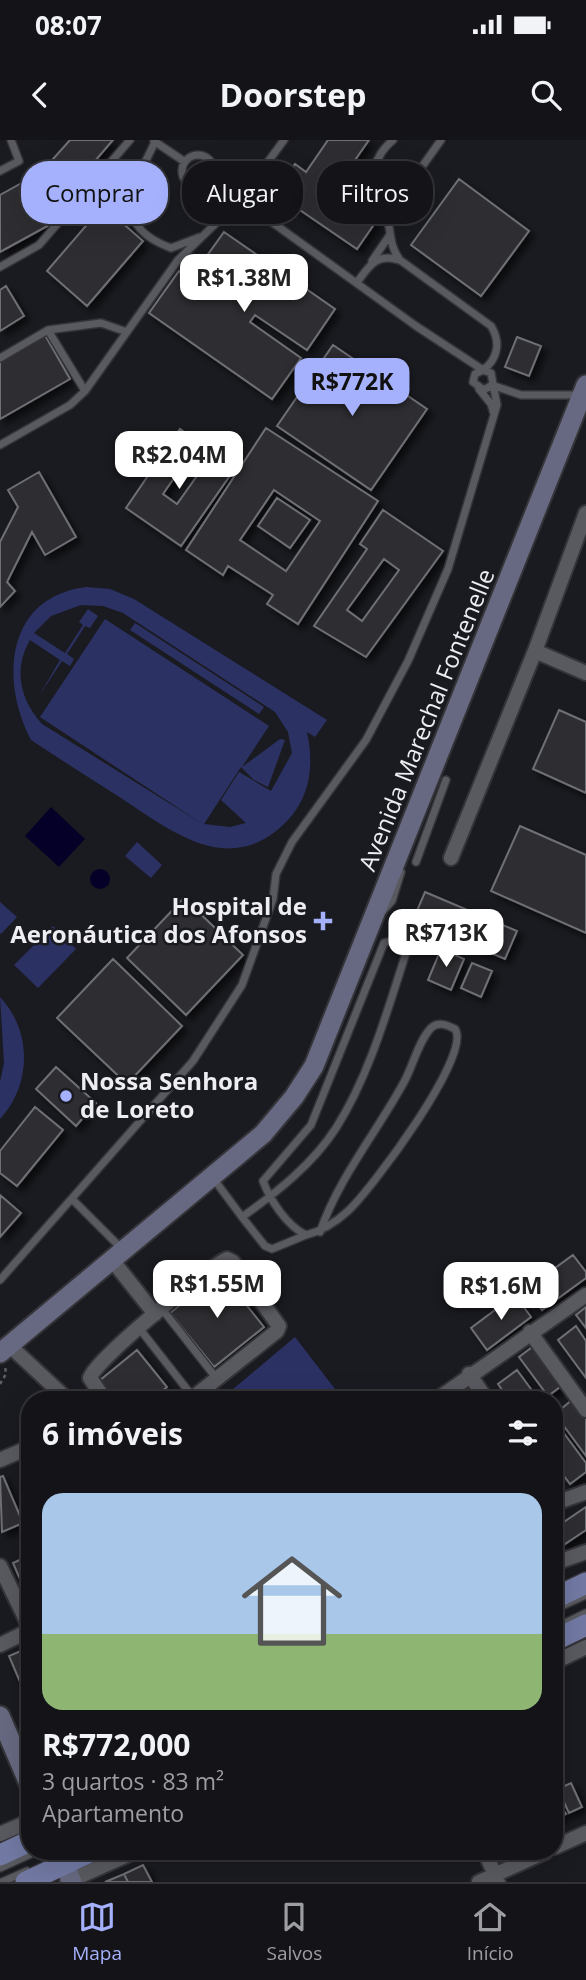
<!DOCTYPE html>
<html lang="pt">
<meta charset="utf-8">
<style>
:root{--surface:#141418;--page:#1d1d21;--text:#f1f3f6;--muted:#9d9ea2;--line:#333337;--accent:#a5b1fc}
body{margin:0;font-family:"Open Sans",sans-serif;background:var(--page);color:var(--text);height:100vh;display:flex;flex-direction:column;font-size:26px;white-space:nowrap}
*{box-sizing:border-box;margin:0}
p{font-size:23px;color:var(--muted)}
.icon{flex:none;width:38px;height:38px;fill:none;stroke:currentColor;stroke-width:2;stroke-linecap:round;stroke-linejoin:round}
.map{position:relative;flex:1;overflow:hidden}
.drawer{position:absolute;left:21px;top:1251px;width:542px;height:469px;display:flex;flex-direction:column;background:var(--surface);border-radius:28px;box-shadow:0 7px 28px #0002,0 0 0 2px var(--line)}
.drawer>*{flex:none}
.hud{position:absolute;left:21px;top:21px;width:544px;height:63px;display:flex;gap:14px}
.price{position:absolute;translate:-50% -60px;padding:0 16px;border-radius:14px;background:#fff;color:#222;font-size:23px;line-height:46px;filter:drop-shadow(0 2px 4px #0008)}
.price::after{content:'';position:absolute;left:50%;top:42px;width:21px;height:16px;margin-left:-10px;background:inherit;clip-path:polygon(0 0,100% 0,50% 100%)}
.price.selected{background:var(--accent);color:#111}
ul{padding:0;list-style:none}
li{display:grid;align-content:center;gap:14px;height:371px;padding:0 21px}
li span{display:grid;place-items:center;height:217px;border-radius:21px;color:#555}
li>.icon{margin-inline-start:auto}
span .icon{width:126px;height:126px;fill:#fffc;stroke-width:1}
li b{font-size:30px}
h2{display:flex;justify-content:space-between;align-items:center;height:84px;padding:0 21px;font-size:30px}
.tag{padding:0 24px;border-radius:28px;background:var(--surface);box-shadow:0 7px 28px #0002,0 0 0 2px var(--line);font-size:24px;line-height:63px}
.tag.selected{background:var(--accent);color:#111}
.status{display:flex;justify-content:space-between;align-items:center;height:49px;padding:0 35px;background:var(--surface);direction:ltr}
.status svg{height:19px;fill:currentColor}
header{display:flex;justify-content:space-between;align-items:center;height:91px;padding:0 21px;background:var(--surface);font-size:32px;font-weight:700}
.menu{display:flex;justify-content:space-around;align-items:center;height:98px;border-top:2px solid var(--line);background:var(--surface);font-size:19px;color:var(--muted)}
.menu a{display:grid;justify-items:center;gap:4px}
.menu .selected{color:var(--accent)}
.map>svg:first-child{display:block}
</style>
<div class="status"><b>08:07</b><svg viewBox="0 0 49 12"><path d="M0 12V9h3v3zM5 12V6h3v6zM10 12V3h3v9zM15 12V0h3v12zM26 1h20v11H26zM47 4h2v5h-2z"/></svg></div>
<header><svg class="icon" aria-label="back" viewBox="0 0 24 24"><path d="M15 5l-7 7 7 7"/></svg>Doorstep<svg class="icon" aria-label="search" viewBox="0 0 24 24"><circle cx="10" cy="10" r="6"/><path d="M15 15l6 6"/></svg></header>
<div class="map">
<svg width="586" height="1742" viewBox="0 0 586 1742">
<defs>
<filter id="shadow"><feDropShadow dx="5" dy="5" stdDeviation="3.5" flood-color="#0009"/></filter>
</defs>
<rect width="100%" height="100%" fill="#1a1b20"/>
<path fill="#2c3164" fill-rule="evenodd" d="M86,447L110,449L134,459L327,580L315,597L307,592C314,624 311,656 287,681C231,739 172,692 121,658C91,639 61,620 31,600C0,542 5,457 86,447ZM81,465L103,466L123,473L275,572L288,592L292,613L271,651L239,632L221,660L246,683L230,687L204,684L241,627L254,640L268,647L285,600L280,599L242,627L269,586L105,479L40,577L201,683L42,584C20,560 13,529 30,500L60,520L39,556L62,521L70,526L74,519L67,514L85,486L90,488L98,476L88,469L79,482L83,485L65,513L34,493L51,476Z
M135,483L264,567L259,574L130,490Z
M137,702L162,725L151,738L125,716Z
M0,762L17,777L1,794L0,793Z
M53,786L76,809L38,848L14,825Z
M0,857C32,891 32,944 0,979V942L4,923Z
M295,1197L335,1249L321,1260H220Z"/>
<path fill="#040027" d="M51,667L85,699L59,727L25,696Z
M90 739a10 10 0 1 1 20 0a10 10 0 1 1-20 0Z"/>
<path fill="#2d2e33" stroke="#6e6f75" stroke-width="2" fill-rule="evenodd" filter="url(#shadow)" d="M70,0H113L70,50L45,28Z
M328,0H369L330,56L354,72L357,67L377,80L357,109L275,53L295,24L306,32Z
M459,39L529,91L481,156L411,105Z
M27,40L51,84L0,112V55Z
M103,66L143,101L87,166L47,131Z
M224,92L335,169L307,210L255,175L250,182L301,218L272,259L149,173L179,131L211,153L217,145L196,131Z
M6,146L24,176L0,191V150Z
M45,195L70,239L0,279V220Z
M517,197L541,206L529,236L505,227Z
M333,205L427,269L371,350L277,286Z
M266,288L378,361L298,484L267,464L273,455L228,426L223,435L186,410ZM274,350L320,381L286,431L240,400Z
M180,289L199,302L163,354L177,364L214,312L236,327L181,406L126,368Z
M39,332L76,397L45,415L32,392L7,442L15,451L0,467V402L18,367L8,350Z
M277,358L310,380L290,408L258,386Z
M383,370L443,411L366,517L314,486L367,409L360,404ZM384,419L399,430L362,481L347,470Z
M559,570L586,582V653L533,629Z
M520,686L586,715V793L491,751Z
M425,752L517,791L505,819L413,780Z
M184,758L243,815L186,875L127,818Z
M441,809L464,819L451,850L428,840Z
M113,819L182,886L127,944L57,878Z
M472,823L492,831L481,857L461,848Z
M56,927L96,963L76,986L36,949Z
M35,967L63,990L17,1046L0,1033V1011Z
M0,1055L21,1073L0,1097Z
M573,1115L586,1132V1138L542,1170L526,1149Z
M220,1132L264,1187L214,1227L170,1173Z
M515,1155L531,1177L487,1210L471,1188Z
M586,1167V1188L576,1175Z
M576,1186L586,1201V1238L558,1200Z
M535,1205L564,1244L548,1256L519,1217Z
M137,1210L167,1247L150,1260H114L99,1241Z
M517,1230L539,1260H509L498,1244Z
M572,1260L586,1279V1316L555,1274Z
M560,1288L586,1323V1332L570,1344L555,1324V1291Z
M3,1336L23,1383L2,1392L0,1337Z
M586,1367V1390L562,1406L555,1394V1388Z
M30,1415V1462L13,1423Z
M30,1507V1563H29L9,1516Z
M571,1643L582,1667L569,1673L558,1649Z
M555,1659L566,1674L555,1680Z
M143,1725L152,1742H128L124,1734Z
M124,1734L128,1742H105Z"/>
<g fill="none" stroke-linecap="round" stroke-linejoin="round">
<defs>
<path id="lane" d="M154,1L185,22
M155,2C133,47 109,85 171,108L200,97
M182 31a16 16 0 1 1 32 0a16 16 0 1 1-32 0Z
M0,31L19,21L11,0
M212,39L416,186L483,230C498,219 501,202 491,186L400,120C389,105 392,95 387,78C386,72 379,66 377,59C368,37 375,15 393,0
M387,76L441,0
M372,121L389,96
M0,127L39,105L130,0
M358,141C370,125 377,113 399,120
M48,190L85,251
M0,218L48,190L101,183L127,192
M492,245L521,255H581
M479,249L491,264L494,274
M0,305L70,265L85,251L178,120L240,60L284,0
M416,722L446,640
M383,771L392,761L401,732
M213,1038L242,1077C276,1053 313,1024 336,988C369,936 387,872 406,813L405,806L397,799L384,803L311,985L263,1041C270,1060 287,1086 306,1095C322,1091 336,1082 348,1071C371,1050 473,914 455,889C447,885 438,881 431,888C418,902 413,926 404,942C377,992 339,1037 320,1092
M72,1059L121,1108
M242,1077L265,1106L272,1109L306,1095
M0,1140L193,921L242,845L273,759L276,734L292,702L366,600L408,521L448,429L497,265L491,233L483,230L475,234L473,242L484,250L492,245
M162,1169L217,1239
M139,1188L193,1257
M555,1469L586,1455
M555,1488L586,1473
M0,1728L35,1712
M2,1742L27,1731"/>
<path id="street" d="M535,511L586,533
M451,718L535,511L586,373
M112,1120L155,1174
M530,1192L586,1270
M9,1205L68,1260
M469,1234L487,1260
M105,1260L90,1238C95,1220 206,1129 227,1119L233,1122L279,1186L277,1191L190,1260
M436,1260L586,1155
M0,1320L30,1307
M555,1353L564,1360L586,1352
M555,1423L586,1412
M0,1426L30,1488
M0,1505L30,1490
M555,1522L586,1507
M0,1694L30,1681
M555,1707L586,1693
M485,1712L498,1742
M67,1742L134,1712
M479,1742L545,1712"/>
<path id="secondary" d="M0,1213L263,994L294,957L314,926L586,245
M0,1576L30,1646
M59,1712L72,1742"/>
<path id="primary" d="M555,1458L586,1443
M555,1500L586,1485
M0,1715L30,1701
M26,1742L90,1712"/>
</defs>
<use href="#lane" stroke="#343438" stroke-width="10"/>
<use href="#street" stroke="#343438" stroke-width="18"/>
<use href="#secondary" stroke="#343438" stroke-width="23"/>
<use href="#primary" stroke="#343438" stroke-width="24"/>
<path stroke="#5d5e63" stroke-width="2.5" stroke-dasharray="3.5 3.5" stroke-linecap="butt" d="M0,1244L6,1234L5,1225"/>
<use href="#lane" stroke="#595a60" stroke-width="7"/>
<use href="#street" stroke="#595a60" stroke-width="14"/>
<use href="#secondary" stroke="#666981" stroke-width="19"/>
<use href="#primary" stroke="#7279a3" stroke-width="21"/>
</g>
<g fill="#a5b1fc" stroke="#1a1b20" stroke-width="2.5">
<path d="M319.5 770.5h7v7h7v7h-7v7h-7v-7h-7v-7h7z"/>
<circle cx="66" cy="956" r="7"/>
</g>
<g text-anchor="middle" stroke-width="5" stroke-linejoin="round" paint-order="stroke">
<g font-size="24" fill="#eeeef2" stroke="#1a1b20">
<text transform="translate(427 580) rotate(-68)" y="8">Avenida Marechal Fontenelle</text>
</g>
<g font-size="24" font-weight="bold" fill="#eeeef2" stroke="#1a1b20" text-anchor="end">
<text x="307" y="775">Hospital de<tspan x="307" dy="28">Aeronáutica dos Afonsos</tspan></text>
<text x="80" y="950" text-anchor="start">Nossa Senhora<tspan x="80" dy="28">de Loreto</tspan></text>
</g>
</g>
</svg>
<b class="price" style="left:244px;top:174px">R$1.38M</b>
<b class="price selected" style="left:352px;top:278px">R$772K</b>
<b class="price" style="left:179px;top:351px">R$2.04M</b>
<b class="price" style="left:446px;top:829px">R$713K</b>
<b class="price" style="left:217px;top:1180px">R$1.55M</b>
<b class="price" style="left:501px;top:1182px">R$1.6M</b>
<div class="hud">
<a class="tag selected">Comprar</a>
<a class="tag">Alugar</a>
<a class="tag">Filtros</a>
</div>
<section class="drawer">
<h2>6 imóveis<svg class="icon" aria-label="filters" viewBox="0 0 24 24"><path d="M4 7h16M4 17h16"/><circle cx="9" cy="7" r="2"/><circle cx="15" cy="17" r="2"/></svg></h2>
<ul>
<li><span style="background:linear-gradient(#a9c7e8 65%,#8fb573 0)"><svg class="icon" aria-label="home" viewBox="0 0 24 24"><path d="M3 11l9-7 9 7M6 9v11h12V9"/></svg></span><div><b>R$772,000</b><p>3 quartos · 83 m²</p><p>Apartamento</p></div></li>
</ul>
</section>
</div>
<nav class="menu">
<a class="selected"><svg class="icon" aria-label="map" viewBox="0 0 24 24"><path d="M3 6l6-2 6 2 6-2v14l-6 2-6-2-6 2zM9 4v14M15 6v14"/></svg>Mapa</a>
<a><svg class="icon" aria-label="saved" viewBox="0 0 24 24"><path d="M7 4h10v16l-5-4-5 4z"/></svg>Salvos</a>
<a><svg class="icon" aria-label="home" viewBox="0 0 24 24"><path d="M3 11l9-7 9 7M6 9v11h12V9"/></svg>Início</a>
</nav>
